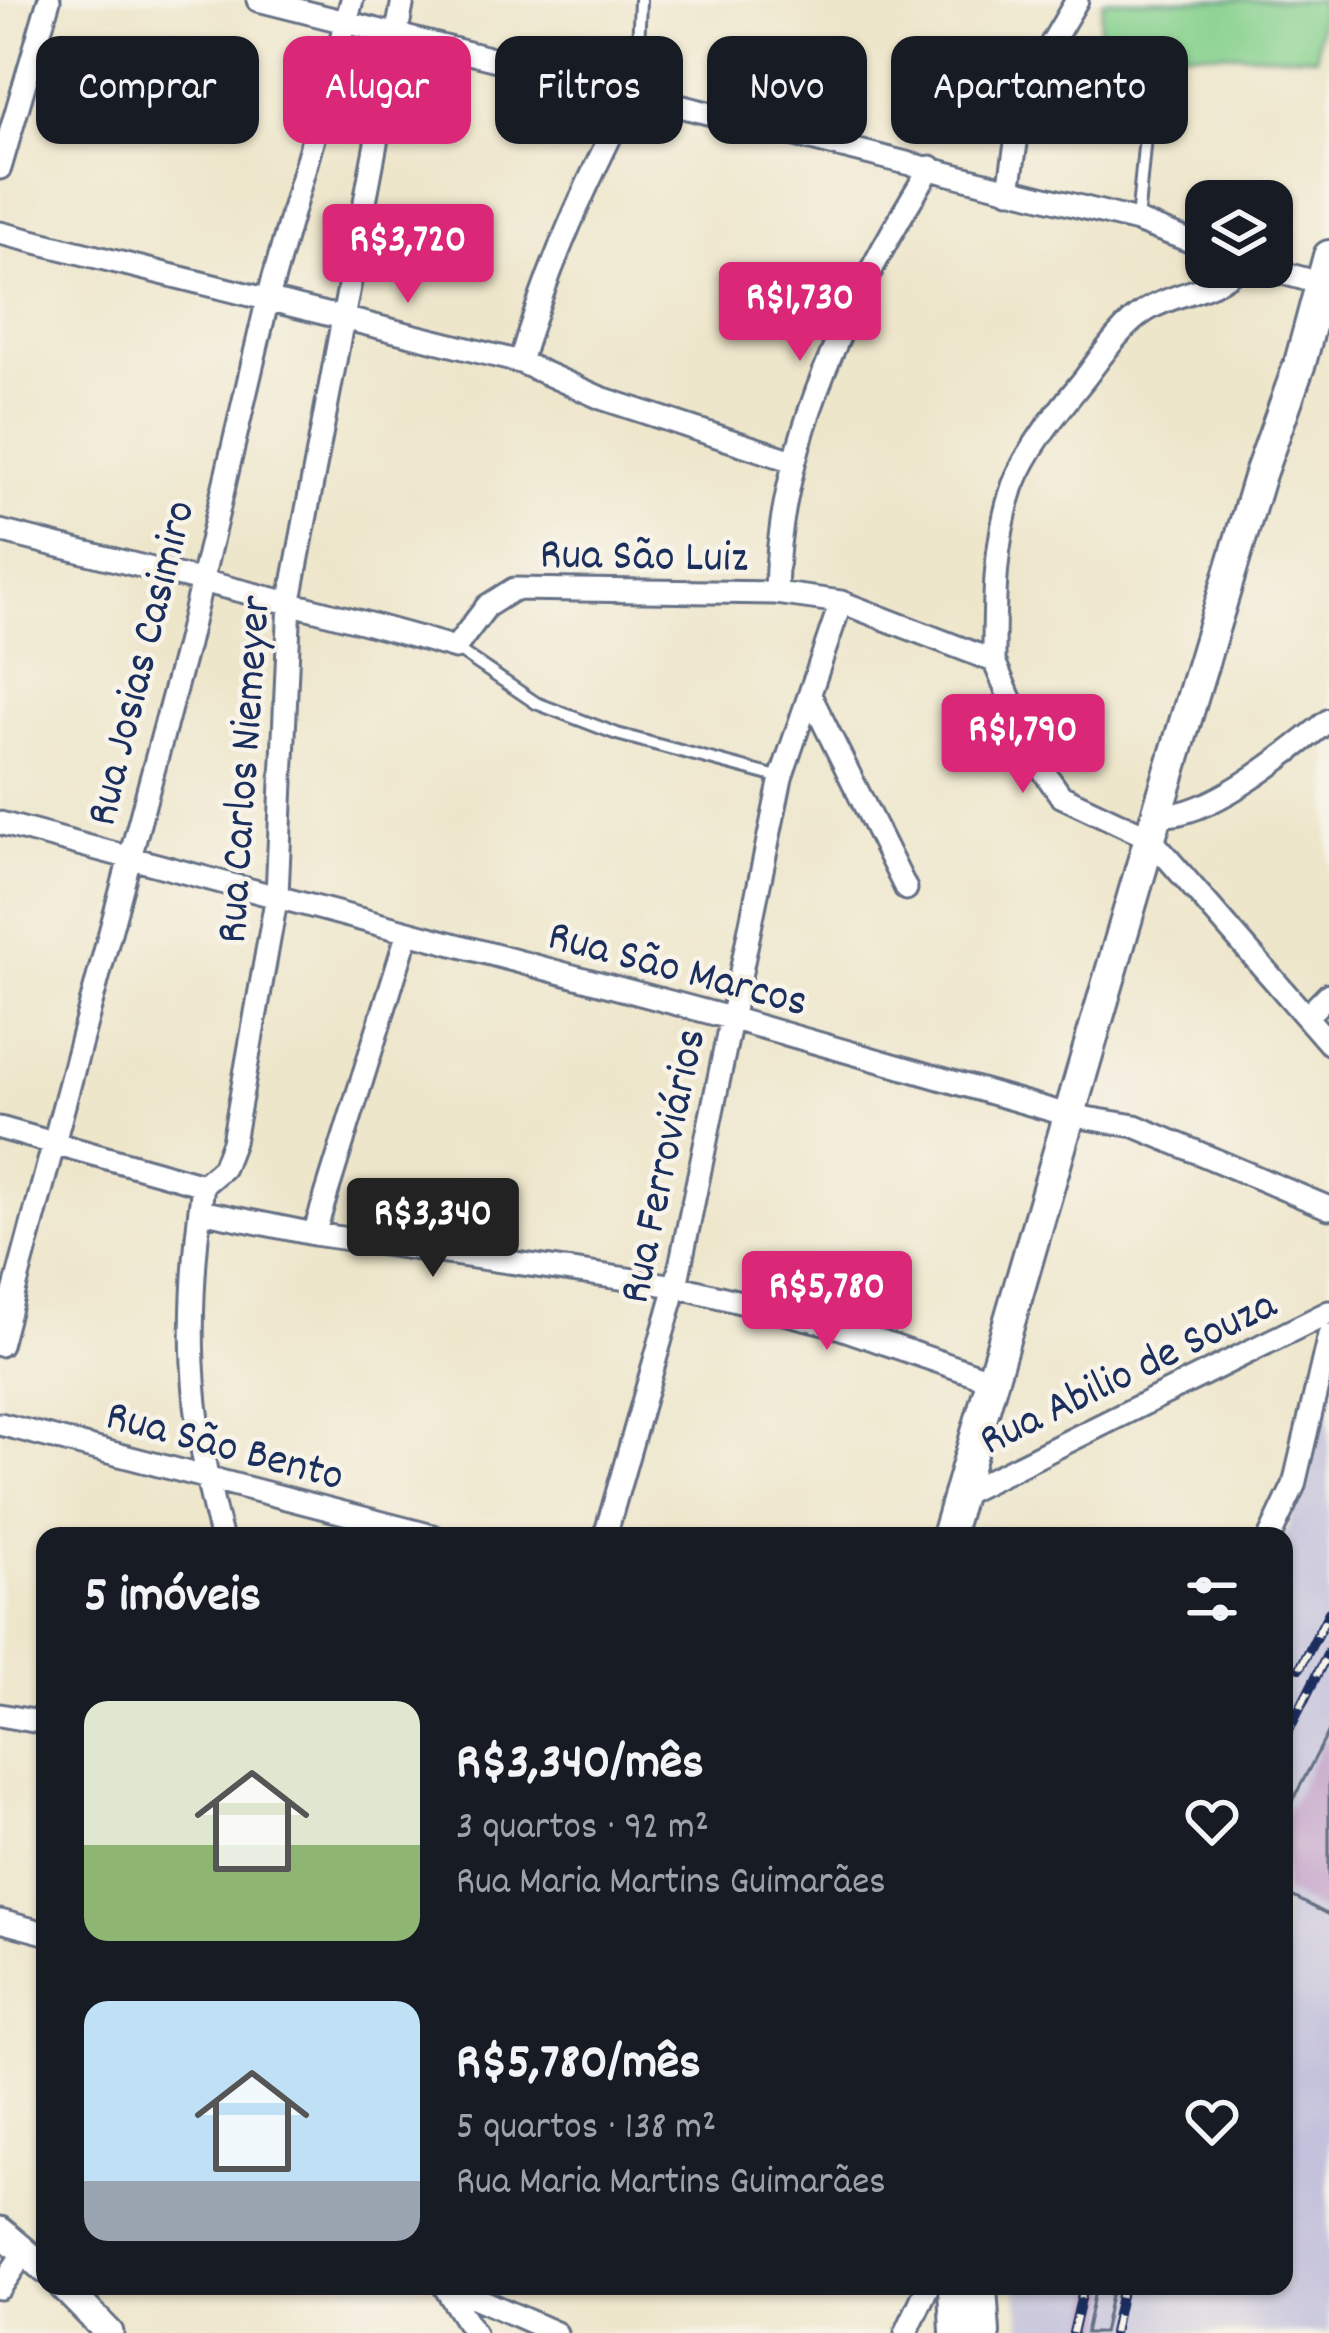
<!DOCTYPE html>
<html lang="pt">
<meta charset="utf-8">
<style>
:root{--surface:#171b24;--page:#20242c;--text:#f1f3f6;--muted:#9ea1a6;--accent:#db2777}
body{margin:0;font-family:Dekko,sans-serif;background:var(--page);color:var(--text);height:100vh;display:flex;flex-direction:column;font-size:45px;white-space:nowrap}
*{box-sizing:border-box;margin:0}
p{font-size:39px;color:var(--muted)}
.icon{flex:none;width:66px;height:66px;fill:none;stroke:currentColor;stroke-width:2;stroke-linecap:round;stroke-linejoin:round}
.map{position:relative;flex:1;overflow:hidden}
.details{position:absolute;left:36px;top:1527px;width:1257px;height:768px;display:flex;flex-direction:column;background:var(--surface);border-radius:24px;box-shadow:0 3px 9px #0004}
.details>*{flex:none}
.guide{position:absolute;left:36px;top:36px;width:1257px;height:108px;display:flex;gap:24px}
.buttons{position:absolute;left:1185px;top:180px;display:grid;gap:24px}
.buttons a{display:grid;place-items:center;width:108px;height:108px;border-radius:24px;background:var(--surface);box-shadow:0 3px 9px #0004;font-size:60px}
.price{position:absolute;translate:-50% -102px;padding:0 27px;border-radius:12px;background:var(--accent);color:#fff;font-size:39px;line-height:78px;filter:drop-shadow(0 3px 6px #0008)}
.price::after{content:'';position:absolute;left:50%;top:72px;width:36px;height:27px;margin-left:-18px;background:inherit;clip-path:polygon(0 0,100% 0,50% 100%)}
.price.active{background:#222;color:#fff}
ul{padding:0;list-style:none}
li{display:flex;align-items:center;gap:36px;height:300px;padding:0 48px}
li span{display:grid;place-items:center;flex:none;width:336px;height:240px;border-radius:24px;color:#555}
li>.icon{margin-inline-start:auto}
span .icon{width:144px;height:144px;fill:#fffc;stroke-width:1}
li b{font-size:51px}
h2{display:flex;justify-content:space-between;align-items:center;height:144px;padding:0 48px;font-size:51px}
.chip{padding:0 42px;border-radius:24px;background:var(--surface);box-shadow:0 3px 9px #0004;font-size:42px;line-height:108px}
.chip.active{background:var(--accent);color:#fff}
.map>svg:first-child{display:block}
</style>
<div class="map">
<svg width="1329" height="2333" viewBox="0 0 1329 2333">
<rect width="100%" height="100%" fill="#f7f3e8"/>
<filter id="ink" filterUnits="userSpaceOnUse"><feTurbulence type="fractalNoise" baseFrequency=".00833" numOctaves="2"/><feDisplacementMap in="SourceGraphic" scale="24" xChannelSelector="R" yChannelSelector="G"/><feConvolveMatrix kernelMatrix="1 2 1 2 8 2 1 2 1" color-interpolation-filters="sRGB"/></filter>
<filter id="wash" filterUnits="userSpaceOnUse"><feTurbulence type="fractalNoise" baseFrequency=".004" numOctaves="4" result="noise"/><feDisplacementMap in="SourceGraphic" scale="48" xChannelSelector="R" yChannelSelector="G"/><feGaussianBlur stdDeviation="2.7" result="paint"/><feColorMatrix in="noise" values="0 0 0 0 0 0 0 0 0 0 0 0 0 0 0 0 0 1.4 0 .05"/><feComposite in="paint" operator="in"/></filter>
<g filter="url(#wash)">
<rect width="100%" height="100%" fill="#eee6cb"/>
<path fill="#c3c1db" d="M1329,1375V2333H1023L1016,2286H1284V1536L1310,1466Z"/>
<path fill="#87d18e" stroke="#518076" stroke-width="3" d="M1103,0H1321L1316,57L1098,48Z"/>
<g id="blocks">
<path fill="#ba95c5" d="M1329,1731V1915L1284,1892V1817Z
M1096,2286H1113L1103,2333H1086Z"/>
</g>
</g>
<g filter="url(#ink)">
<use href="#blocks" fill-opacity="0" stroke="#656f84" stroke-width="3"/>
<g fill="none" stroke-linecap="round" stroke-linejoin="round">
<defs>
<path id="service" d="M636,96L640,0
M1137,221L1152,62
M455,648L536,703L617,734L781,778"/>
<path id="minor" d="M258,0L1137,221L1206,247
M0,168L49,0
M1009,190L1024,90L1077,0
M0,233L520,362L601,398L793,461
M1260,267L1320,283L1329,293
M520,362C547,267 587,182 631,95
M0,531C152,570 304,604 455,648L487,606L514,589L776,593L841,602L994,661L1037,762L1061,796L1150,838L1329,1043
M776,593C778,443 852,292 931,167
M994,661C994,602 994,542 1013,486C1027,448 1060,409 1085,378C1103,354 1121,326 1147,310C1178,291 1211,293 1238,267
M810,695L906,889
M1159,815C1209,819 1290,751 1329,720
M0,823L730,1018L1068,1115L1135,1126L1329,1208
M1308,1015L1329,994
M0,1128L203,1185
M200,1211L314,1234L676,1286L832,1325L989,1379
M314,1234L408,932
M0,1345L187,644L267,302L352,0
M0,1424L433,1536
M958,1496L1329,1312
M221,1536C187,1410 186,1313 203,1185L223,1168L233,1142L277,895L290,600L403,0
M605,1536L676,1286L781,778L841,602
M1270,1536L1294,1485L1329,1335
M0,1715L45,1723
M0,1921L45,1933
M444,2286L474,2333
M449,2286L556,2333
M0,2288L26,2250
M906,2333L928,2286"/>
<path id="tertiary" d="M0,2231L45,2269
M63,2286L109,2333"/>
<path id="secondary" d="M947,1536L1150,838L1260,474L1300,363L1329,256
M954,2286L956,2333
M981,2286L984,2333"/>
</defs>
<use href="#service" stroke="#656f84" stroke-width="16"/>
<use href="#minor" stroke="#656f84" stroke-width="27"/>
<use href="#tertiary" stroke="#656f84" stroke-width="33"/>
<use href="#secondary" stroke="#656f84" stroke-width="36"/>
<use href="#service" stroke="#fff" stroke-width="10"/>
<use href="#minor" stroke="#fff" stroke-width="21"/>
<use href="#tertiary" stroke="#fff" stroke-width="27"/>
<use href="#secondary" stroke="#fff" stroke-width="30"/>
<defs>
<path id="rail" d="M1300,1668L1329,1612
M1284,1740L1329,1651
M1073,2333L1084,2286
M1113,2333L1123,2286"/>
</defs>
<use href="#rail" stroke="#1b2f5e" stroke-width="10"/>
<use href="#rail" stroke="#f7f3e8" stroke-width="6" stroke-dasharray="18" stroke-linecap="butt"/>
</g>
</g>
<g text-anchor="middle" stroke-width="9" stroke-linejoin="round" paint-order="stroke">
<g font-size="45" fill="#1b2f5e" stroke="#f7f3e8">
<text transform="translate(644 552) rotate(1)" y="16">Rua São Luiz</text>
<text transform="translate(137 662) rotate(-76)" y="16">Rua Josias Casimiro</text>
<text transform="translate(240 769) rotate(-86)" y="16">Rua Carlos Niemeyer</text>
<text transform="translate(679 965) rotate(15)" y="16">Rua São Marcos</text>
<text transform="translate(659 1165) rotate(-78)" y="16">Rua Ferroviários</text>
<text transform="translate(1126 1369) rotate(-26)" y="16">Rua Abilio de Souza</text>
<text transform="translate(226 1442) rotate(15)" y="16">Rua São Bento</text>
</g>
</g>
</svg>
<div class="buttons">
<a><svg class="icon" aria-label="layers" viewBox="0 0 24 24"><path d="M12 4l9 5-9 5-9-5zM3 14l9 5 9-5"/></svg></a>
</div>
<b class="price" style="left:408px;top:306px">R$3,720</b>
<b class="price" style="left:800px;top:364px">R$1,730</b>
<b class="price" style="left:1023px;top:796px">R$1,790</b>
<b class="price active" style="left:433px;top:1280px">R$3,340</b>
<b class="price" style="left:827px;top:1353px">R$5,780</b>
<div class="guide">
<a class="chip">Comprar</a>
<a class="chip active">Alugar</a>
<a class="chip">Filtros</a>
<a class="chip">Novo</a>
<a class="chip">Apartamento</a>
</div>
<section class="details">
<h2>5 imóveis<svg class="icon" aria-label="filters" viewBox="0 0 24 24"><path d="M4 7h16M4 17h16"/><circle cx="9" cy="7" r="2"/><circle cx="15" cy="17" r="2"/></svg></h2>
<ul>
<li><span style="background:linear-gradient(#dfe7d0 60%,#8fb573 0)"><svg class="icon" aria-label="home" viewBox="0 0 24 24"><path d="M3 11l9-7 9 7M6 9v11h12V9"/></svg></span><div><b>R$3,340/mês</b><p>3 quartos · 92 m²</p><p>Rua Maria Martins Guimarães</p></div><svg class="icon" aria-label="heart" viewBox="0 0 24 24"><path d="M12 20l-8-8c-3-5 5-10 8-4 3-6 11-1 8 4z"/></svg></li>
<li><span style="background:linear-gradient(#bfe0f5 75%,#9aa5b1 0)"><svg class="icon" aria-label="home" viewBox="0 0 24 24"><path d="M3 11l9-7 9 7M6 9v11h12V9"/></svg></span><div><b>R$5,780/mês</b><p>5 quartos · 138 m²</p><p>Rua Maria Martins Guimarães</p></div><svg class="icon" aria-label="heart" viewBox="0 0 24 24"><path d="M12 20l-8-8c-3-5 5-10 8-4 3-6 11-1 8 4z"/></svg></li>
</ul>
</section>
</div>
